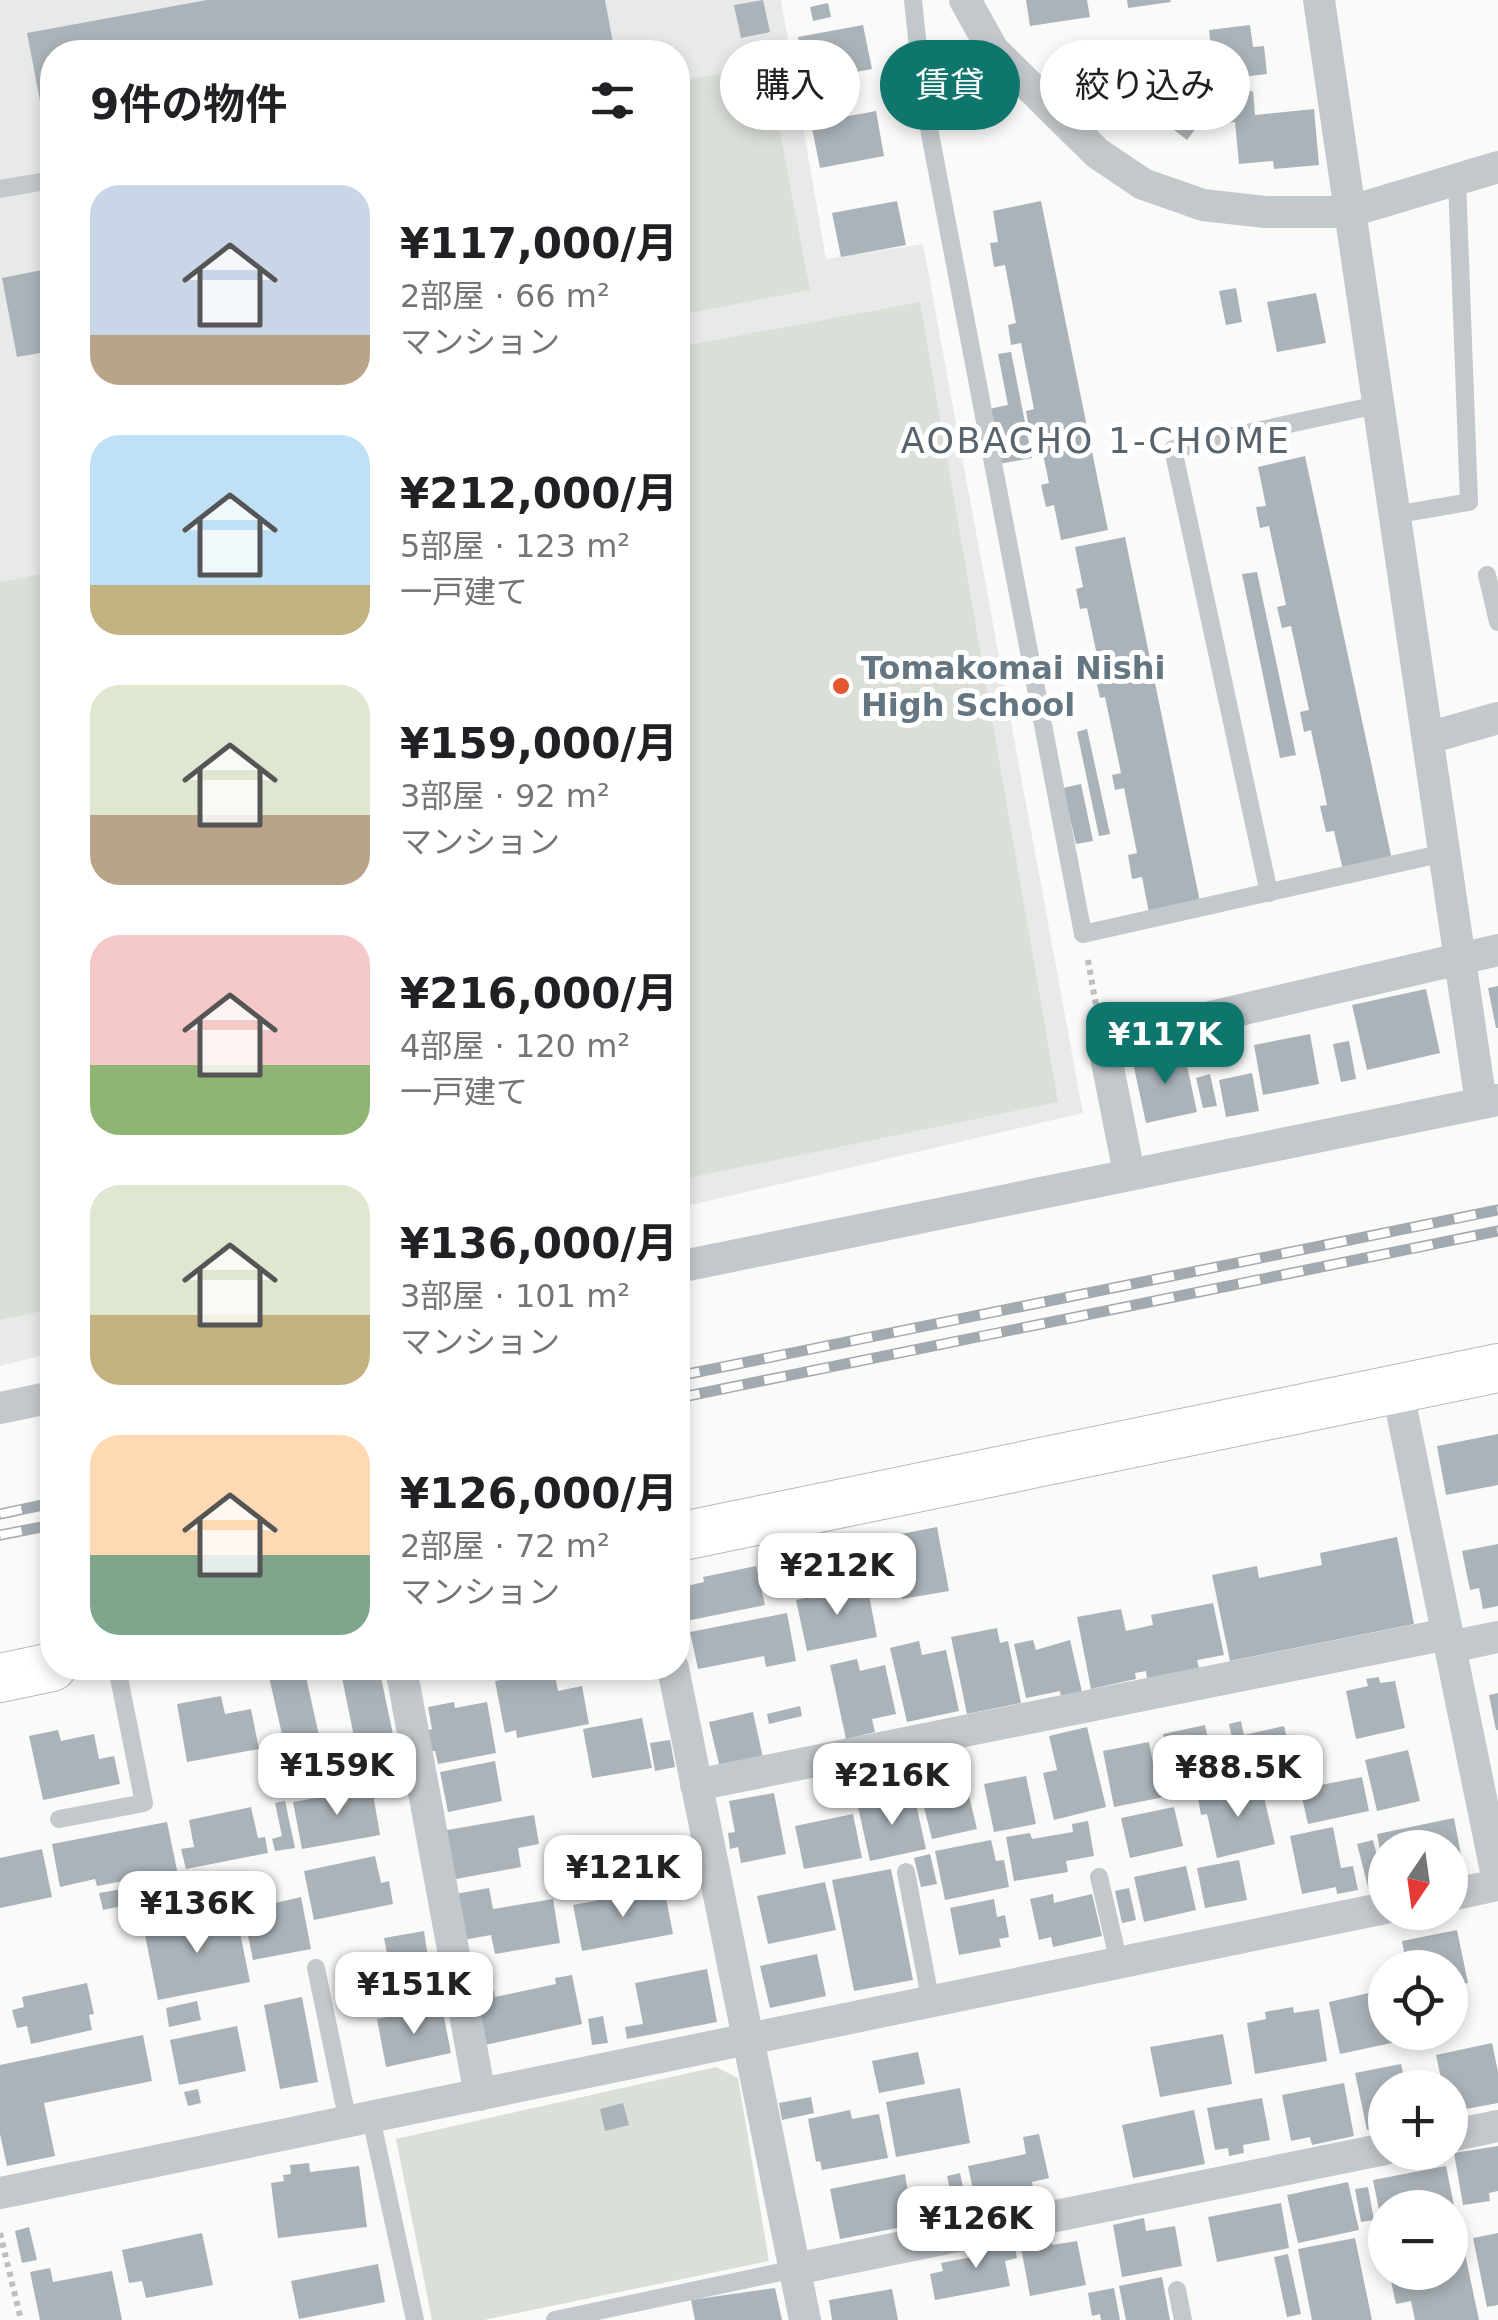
<!DOCTYPE html>
<html lang="ja">
<meta charset="utf-8">
<style>
:root{--surface:#fff;--page:#f6f6f6;--text:#202124;--muted:#757577;--accent:#0f766e}
body{margin:0;font-family:"DejaVu Sans","Noto Sans JP",sans-serif;background:var(--page);color:var(--text);height:100vh;display:flex;flex-direction:column;font-size:38px;white-space:nowrap}
*{box-sizing:border-box;margin:0}
p{font-size:32px;color:var(--muted)}
.icon{flex:none;width:55px;height:55px;fill:none;stroke:currentColor;stroke-width:2;stroke-linecap:round;stroke-linejoin:round}
.map{position:relative;flex:1;overflow:hidden}
.details{position:absolute;left:40px;top:40px;width:650px;height:1640px;display:flex;flex-direction:column;background:var(--surface);border-radius:40px;box-shadow:0 5px 15px #0003}
.details>*{flex:none}
.guide{position:absolute;left:720px;top:40px;width:628px;height:90px;display:flex;gap:20px}
.needle{width:65px;rotate:193deg}
.tools{position:absolute;left:1368px;top:1830px;display:grid;gap:20px}
.tools a{display:grid;place-items:center;width:100px;height:100px;border-radius:50%;background:var(--surface);box-shadow:0 5px 15px #0003;font-size:50px}
.price{position:absolute;translate:-50% -85px;padding:0 22px;border-radius:20px;background:#fff;color:#222;font-size:32px;line-height:65px;filter:drop-shadow(0 2px 5px #0008)}
.price::after{content:'';position:absolute;left:50%;top:60px;width:30px;height:22px;margin-left:-15px;background:inherit;clip-path:polygon(0 0,100% 0,50% 100%)}
.price.on{background:var(--accent);color:#fff}
ul{padding:0;list-style:none}
li{display:flex;align-items:center;gap:30px;height:250px;padding:0 50px}
li span{display:grid;place-items:center;flex:none;width:280px;height:200px;border-radius:30px;color:#555}
li>.icon{margin-inline-start:auto}
span .icon{width:120px;height:120px;fill:#fffc;stroke-width:1}
li b{font-size:42px}
h2{display:flex;justify-content:space-between;align-items:center;height:120px;padding:0 50px;font-size:42px}
.pill{padding:0 35px;border-radius:45px;background:var(--surface);box-shadow:0 5px 15px #0003;font-size:35px;line-height:90px}
.pill.on{background:var(--accent);color:#fff}
.map>svg:first-child{display:block}
</style>
<div class="map">
<svg width="1498" height="2320" viewBox="0 0 1498 2320">
<rect width="100%" height="100%" fill="#fafaf8"/>
<path fill="#e8e9e9" d="M0,0H781L826,259L923,244L1083,1113L678,1208V52H52V1353L0,1366Z"/>
<path fill="#dadfd7" d="M767,65L810,290L678,315V82Z
M920,302L1058,1102L678,1180V347Z
M52,572V1309L0,1320V582Z
M716,2067L738,2078L769,2261L484,2320H432L396,2139Z"/>
<path fill="#aab3b9" d="M207,0H605L613,43L561,52H52V148H49L27,33Z
M763,0L770,32L741,38L734,5Z
M1026,0H1087L1090,17L1030,26Z
M1127,0H1170L1171,2L1128,8Z
M828,3L831,17L813,21L810,7Z
M863,25L872,69L807,81L798,37Z
M1250,25L1253,47L1264,46L1267,74L1215,80L1209,30Z
M1253,91L1255,115L1314,109L1319,165L1274,169L1273,161L1239,164L1235,122L1222,123L1219,94Z
M1190,108L1203,119L1187,140L1174,130Z
M876,111L884,156L820,168L811,123Z
M897,201L906,245L841,257L832,213Z
M1041,201L1108,530L1061,540L1054,505L1046,507L1041,485L1049,483L1037,426L1029,428L1026,411L1034,409L1021,343L1011,345L1008,325L1016,323L1005,265L994,267L990,243L998,242L993,211Z
M52,268V351L17,357L2,278Z
M1236,288L1242,322L1226,325L1219,291Z
M1316,293L1326,343L1277,352L1267,302Z
M1011,352L1032,458L999,464L989,409L1008,405L998,354Z
M1305,456L1392,860L1343,870L1334,831L1326,832L1320,806L1327,805L1311,730L1304,732L1300,712L1309,710L1291,626L1282,628L1277,607L1286,605L1269,526L1260,528L1256,507L1266,506L1258,467Z
M1125,537L1200,902L1149,913L1142,877L1132,879L1128,855L1137,853L1124,788L1115,790L1112,775L1121,773L1105,697L1100,698L1095,675L1101,674L1087,608L1080,609L1076,589L1083,587L1075,547Z
M1257,572L1296,755L1280,758L1242,574Z
M1087,729L1110,834L1099,836L1077,732Z
M1081,784L1093,841L1076,844L1063,788Z
M1498,986V1028H1496L1488,988Z
M1426,989L1440,1053L1367,1070L1352,1005Z
M1310,1034L1319,1084L1263,1095L1254,1045Z
M1349,1041L1356,1079L1341,1082L1333,1044Z
M1184,1052L1197,1112L1146,1123L1133,1063Z
M1252,1073L1259,1111L1226,1117L1219,1080Z
M1210,1074L1217,1106L1203,1108L1196,1078Z
M1498,1434V1485L1446,1495L1437,1446Z
M937,1527L949,1591L902,1599L890,1536Z
M1397,1537L1414,1624L1230,1661L1212,1575L1257,1566L1259,1578L1322,1565L1320,1553Z
M885,1539L892,1576L871,1580L864,1544Z
M1498,1544V1606L1483,1609L1479,1588L1470,1590L1462,1551Z
M756,1566L765,1605L681,1622L678,1588L704,1582L703,1577Z
M867,1585L877,1637L807,1651L796,1600Z
M1213,1603L1224,1655L1197,1660L1199,1668L1147,1678L1146,1671L1135,1673L1136,1679L1091,1689L1077,1617L1121,1609L1126,1631L1153,1625L1151,1615Z
M787,1613L796,1661L766,1667L764,1656L698,1669L690,1632Z
M997,1628L1000,1643L1008,1641L1021,1703L967,1714L951,1637Z
M1033,1640L1036,1650L1070,1640L1082,1692L1061,1697L1060,1691L1026,1698L1014,1644Z
M919,1641L922,1655L946,1650L959,1711L907,1722L890,1648Z
M857,1659L860,1671L885,1665L896,1714L872,1719L875,1732L846,1739L830,1665Z
M267,1668H304L328,1776L293,1783Z
M340,1668H379L399,1763L361,1771Z
M554,1670L558,1691L582,1686L589,1724L517,1738L516,1730L505,1733L495,1681Z
M1379,1677L1380,1683L1395,1681L1405,1728L1356,1739L1346,1691L1368,1686L1366,1679Z
M1498,1693V1730H1496L1489,1695Z
M221,1696L225,1714L251,1709L259,1749L187,1762L177,1704Z
M454,1702L455,1708L487,1702L496,1753L438,1764L435,1751H429L425,1731L432,1729L428,1707Z
M800,1706L802,1716L769,1724L767,1714Z
M753,1712L763,1758L720,1768L709,1722Z
M642,1718L652,1768L592,1778L583,1729Z
M1241,1721L1244,1735L1284,1726L1294,1768L1235,1782L1225,1740L1232,1738L1229,1724Z
M1205,1725L1218,1783L1176,1791L1163,1734Z
M1087,1727L1106,1807L1054,1820L1043,1773L1057,1770L1049,1736Z
M58,1730L61,1741L94,1734L99,1759L114,1756L120,1784L43,1800L29,1736Z
M670,1740L675,1767L655,1771L650,1743Z
M1149,1742L1153,1763L1162,1762L1169,1796L1114,1807L1103,1751Z
M1408,1750L1420,1801L1377,1811L1365,1760Z
M495,1761L502,1801L448,1812L440,1772Z
M934,1768L938,1785L965,1779L977,1829L932,1839L915,1772Z
M1026,1776L1036,1824L994,1832L984,1784Z
M1362,1777L1369,1811L1308,1824L1300,1789Z
M1261,1784L1275,1844L1217,1858L1207,1814L1201,1815L1198,1798Z
M372,1788L380,1835L302,1849L293,1802Z
M774,1793L786,1854L741,1863L738,1847L730,1849L728,1833L735,1832L729,1801Z
M914,1795L926,1849L870,1861L858,1807Z
M285,1801L295,1848L275,1851L272,1839L282,1836L275,1803Z
M251,1807L258,1838L265,1837L268,1853L186,1869L181,1849L194,1847L189,1820Z
M1174,1807L1183,1846L1130,1858L1121,1818Z
M853,1814L862,1858L804,1869L795,1826Z
M534,1815L539,1844L518,1848L521,1867L456,1879L441,1831Z
M1454,1818L1463,1865L1450,1868V1848H1385L1383,1866L1377,1834Z
M1088,1821L1094,1856L1066,1861L1068,1872L1014,1881L1006,1837L1030,1833L1032,1839L1073,1832L1072,1824Z
M167,1822L178,1875L150,1880L149,1876L97,1886L95,1879L60,1887L52,1844Z
M1333,1827L1341,1868L1353,1866L1358,1890L1337,1894L1336,1887L1302,1894L1290,1836Z
M991,1840L996,1861L1004,1860L1009,1887L945,1900L935,1851Z
M1373,1840L1384,1883L1368,1887L1357,1844Z
M42,1849L52,1897L0,1908V1858Z
M930,1854L937,1884L921,1887L914,1858Z
M375,1856L381,1883L389,1881L393,1904L314,1920L304,1871Z
M1239,1860L1247,1900L1205,1908L1197,1868Z
M1186,1866L1196,1910L1144,1922L1134,1877Z
M891,1869L913,1980L854,1991L832,1880Z
M267,1881L271,1904L301,1897L311,1949L253,1960L238,1887Z
M825,1882L836,1930L768,1944L757,1896Z
M128,1888L131,1904L103,1910L99,1893Z
M489,1888L493,1909L553,1899L560,1943L495,1954L491,1935L463,1940L455,1894Z
M664,1888L673,1934L582,1951L573,1905Z
M1129,1888L1136,1920L1122,1923L1115,1891Z
M1053,1894L1054,1903L1092,1894L1102,1936L1053,1947L1051,1937L1039,1940L1030,1899Z
M994,1899L997,1917L1005,1915L1009,1937L999,1939L1001,1947L959,1955L950,1908Z
M236,1913L250,1982L158,2000L144,1930Z
M1457,1930L1468,1983L1450,1986V1968H1407L1402,1941Z
M424,1931L428,1957L389,1964L384,1938Z
M817,1954L826,1996L770,2008L760,1966Z
M707,1969L717,2022L627,2039L625,2027L643,2024L635,1983Z
M572,1975L582,2024L485,2045L475,1995L494,1991L495,1997L556,1984L555,1978Z
M87,1983L94,2014L89,2015L92,2030L31,2044L27,2026L17,2028L12,2010L24,2007L22,1997Z
M1382,1990L1385,2032H1409L1410,2039L1340,2054L1329,2002Z
M302,1997L318,2082L280,2089L264,2005Z
M197,2001L201,2020L169,2027L166,2008Z
M442,2007L451,2053L386,2067L377,2019Z
M1293,2007L1294,2013L1319,2009L1327,2061L1255,2074L1247,2023L1266,2019L1265,2012Z
M603,2016L608,2043L592,2045L588,2019Z
M237,2026L246,2071L179,2085L170,2040Z
M1223,2034L1232,2084L1160,2097L1150,2047Z
M143,2035L152,2081L44,2103L55,2156L7,2166L0,2134V2065Z
M1492,2043L1498,2072V2103L1450,2112V2088H1443L1436,2055Z
M918,2052L925,2084L879,2093L872,2061Z
M1401,2064L1406,2088H1385V2127L1367,2130L1355,2073Z
M1344,2083L1354,2136L1312,2145L1310,2137L1291,2141L1282,2095Z
M960,2088L970,2143L896,2157L886,2102Z
M198,2089L201,2103L188,2106L184,2092Z
M811,2097L814,2113L782,2120L779,2103Z
M1262,2098L1270,2140L1243,2145L1244,2153L1229,2156L1228,2148L1215,2150L1207,2108Z
M623,2103L629,2125L605,2131L600,2109Z
M850,2110L852,2119L879,2114L888,2158L822,2170L820,2161L816,2162L808,2119Z
M1194,2110L1205,2164L1133,2178L1122,2125Z
M1039,2134L1049,2178L1032,2182L1036,2202L978,2214L968,2166L1026,2154L1023,2137Z
M1498,2146V2191L1489,2193L1490,2201L1463,2205L1454,2153Z
M309,2163L310,2172L359,2166L367,2227L278,2238L271,2183L284,2181L283,2175L291,2174L290,2165Z
M1446,2166L1455,2210L1385,2208V2224L1382,2225L1373,2180Z
M960,2173L968,2212L955,2214L947,2176Z
M905,2174L908,2192L932,2187L939,2220L840,2239L830,2189Z
M1348,2182L1359,2230L1298,2243L1287,2195Z
M1368,2187L1374,2220L1361,2222L1355,2189Z
M1281,2203L1289,2248L1217,2262L1208,2217Z
M1457,2216L1479,2320H1415L1411,2301L1396,2304L1389,2272H1450V2218Z
M1144,2218L1146,2231L1175,2226L1182,2266L1122,2277L1113,2225Z
M29,2227L37,2260L22,2263L15,2231Z
M202,2233L213,2285L146,2298L142,2281L129,2283L122,2250Z
M1498,2233V2305L1487,2307L1473,2238Z
M1050,2236L1052,2245L1077,2241L1086,2285L1030,2296L1020,2242Z
M1013,2237L1017,2258L1005,2261L1010,2286L935,2300L930,2274L943,2271L941,2263L977,2256L976,2244Z
M1355,2238L1372,2320H1312L1298,2249Z
M1288,2254L1301,2314L1287,2317L1274,2257Z
M378,2264L385,2302L299,2319L291,2281Z
M50,2268L53,2282L112,2271L122,2320H40L30,2272Z
M1162,2277L1170,2320H1126L1119,2286Z
M775,2288L782,2320H695L691,2300Z
M1114,2288L1120,2320H1101L1100,2314L1092,2316L1088,2293Z
M892,2289L898,2320H832L829,2300Z"/>
<g fill="none" stroke-linecap="round" stroke-linejoin="round">
<defs>
<path id="secondary" d="M678,1537L1498,1368
M0,1678L52,1667"/>
</defs>
<use href="#secondary" stroke="#b3babf" stroke-width="50"/>
<path stroke="#bbbfc2" stroke-width="6" stroke-dasharray="5 5" stroke-linecap="butt" d="M1088,960L1097,1011
M144,1675L182,1668
M0,2233L21,2320"/>
<path stroke="#c3c8cc" stroke-width="18" d="M913,0L923,97L1083,934L1444,853
M0,189L52,180
M1394,515L1469,502L1457,181
M1487,575L1498,622
M1269,893L1173,449L1377,405
M59,1819L144,1803L117,1668
M906,1872L931,2003
M1099,1877L1119,1963
M316,1968L348,2122
M371,2118L415,2320
M1177,2290L1183,2320
M555,2320L795,2269"/>
<path stroke="#c3c8cc" stroke-width="32" d="M965,0L993,50L1097,153L1143,184L1203,205L1265,212H1348L1498,167
M1319,0L1481,1103
M923,97L993,50
M1428,738L1498,718
M1129,1173L1103,1042L1498,950
M678,1267L1498,1100
M1397,1388L1498,1881
M0,1408L52,1397
M1450,1647L1498,1637
M401,1668L480,2095
M673,1668L805,2320
M696,1785L1447,1634
M1450,1895L1498,1885
M1450,2136L1498,2126
M0,2193L1385,1908
M795,2269L1385,2149"/>
<use href="#secondary" stroke="#fff" stroke-width="48"/>
<defs>
<path id="rail" d="M678,1376L1498,1210
M678,1398L1498,1231
M0,1514L52,1503
M0,1535L52,1525"/>
</defs>
<use href="#rail" stroke="#a2aab0" stroke-width="11"/>
<use href="#rail" stroke="#fff" stroke-width="8" stroke-dasharray="22" stroke-linecap="butt"/>
</g>
<circle fill="#e4572e" stroke="#fff" stroke-width="4" cx="841" cy="686" r="10"/>
<g text-anchor="middle" stroke-width="10" stroke-linejoin="round" paint-order="stroke">
<g font-size="32" font-weight="bold" fill="#657683" stroke="#fff" text-anchor="start">
<text x="861" y="679">Tomakomai Nishi<tspan x="861" dy="37">High School</tspan></text>
</g>
<g font-size="35" letter-spacing="2.5" fill="#57646e" stroke="#fff">
<text x="1096" y="453">AOBACHO 1-CHOME</text>
</g>
</g>
</svg>
<div class="tools">
<a><svg class="needle" viewBox="-14 -14 28 28"><path d="M0-13l5 13h-10z" fill="#e53935"/><path d="M0 13l5-13h-10z" fill="#757577"/></svg></a>
<a><svg class="icon" aria-label="locate" viewBox="0 0 24 24"><circle cx="12" cy="12" r="6"/><path d="M12 2v4M12 18v4M2 12h4M18 12h4"/></svg></a>
<a>+</a>
<a>−</a>
</div>
<b class="price on" style="left:1165px;top:1087px">¥117K</b>
<b class="price" style="left:837px;top:1618px">¥212K</b>
<b class="price" style="left:337px;top:1818px">¥159K</b>
<b class="price" style="left:1238px;top:1820px">¥88.5K</b>
<b class="price" style="left:892px;top:1828px">¥216K</b>
<b class="price" style="left:623px;top:1920px">¥121K</b>
<b class="price" style="left:197px;top:1956px">¥136K</b>
<b class="price" style="left:414px;top:2037px">¥151K</b>
<b class="price" style="left:976px;top:2271px">¥126K</b>
<div class="guide">
<a class="pill">購入</a>
<a class="pill on">賃貸</a>
<a class="pill">絞り込み</a>
</div>
<section class="details">
<h2>9件の物件<svg class="icon" aria-label="filters" viewBox="0 0 24 24"><path d="M4 7h16M4 17h16"/><circle cx="9" cy="7" r="2"/><circle cx="15" cy="17" r="2"/></svg></h2>
<ul>
<li><span style="background:linear-gradient(#c9d6e8 75%,#b9a48a 0)"><svg class="icon" aria-label="home" viewBox="0 0 24 24"><path d="M3 11l9-7 9 7M6 9v11h12V9"/></svg></span><div><b>¥117,000/月</b><p>2部屋 · 66 m²</p><p>マンション</p></div></li>
<li><span style="background:linear-gradient(#bfe0f5 75%,#c2b280 0)"><svg class="icon" aria-label="home" viewBox="0 0 24 24"><path d="M3 11l9-7 9 7M6 9v11h12V9"/></svg></span><div><b>¥212,000/月</b><p>5部屋 · 123 m²</p><p>一戸建て</p></div></li>
<li><span style="background:linear-gradient(#dfe7d0 65%,#b9a48a 0)"><svg class="icon" aria-label="home" viewBox="0 0 24 24"><path d="M3 11l9-7 9 7M6 9v11h12V9"/></svg></span><div><b>¥159,000/月</b><p>3部屋 · 92 m²</p><p>マンション</p></div></li>
<li><span style="background:linear-gradient(#f6c9c9 65%,#8fb573 0)"><svg class="icon" aria-label="home" viewBox="0 0 24 24"><path d="M3 11l9-7 9 7M6 9v11h12V9"/></svg></span><div><b>¥216,000/月</b><p>4部屋 · 120 m²</p><p>一戸建て</p></div></li>
<li><span style="background:linear-gradient(#dfe7d0 65%,#c2b280 0)"><svg class="icon" aria-label="home" viewBox="0 0 24 24"><path d="M3 11l9-7 9 7M6 9v11h12V9"/></svg></span><div><b>¥136,000/月</b><p>3部屋 · 101 m²</p><p>マンション</p></div></li>
<li><span style="background:linear-gradient(#ffd9b3 60%,#7fa58c 0)"><svg class="icon" aria-label="home" viewBox="0 0 24 24"><path d="M3 11l9-7 9 7M6 9v11h12V9"/></svg></span><div><b>¥126,000/月</b><p>2部屋 · 72 m²</p><p>マンション</p></div></li>
</ul>
</section>
</div>
